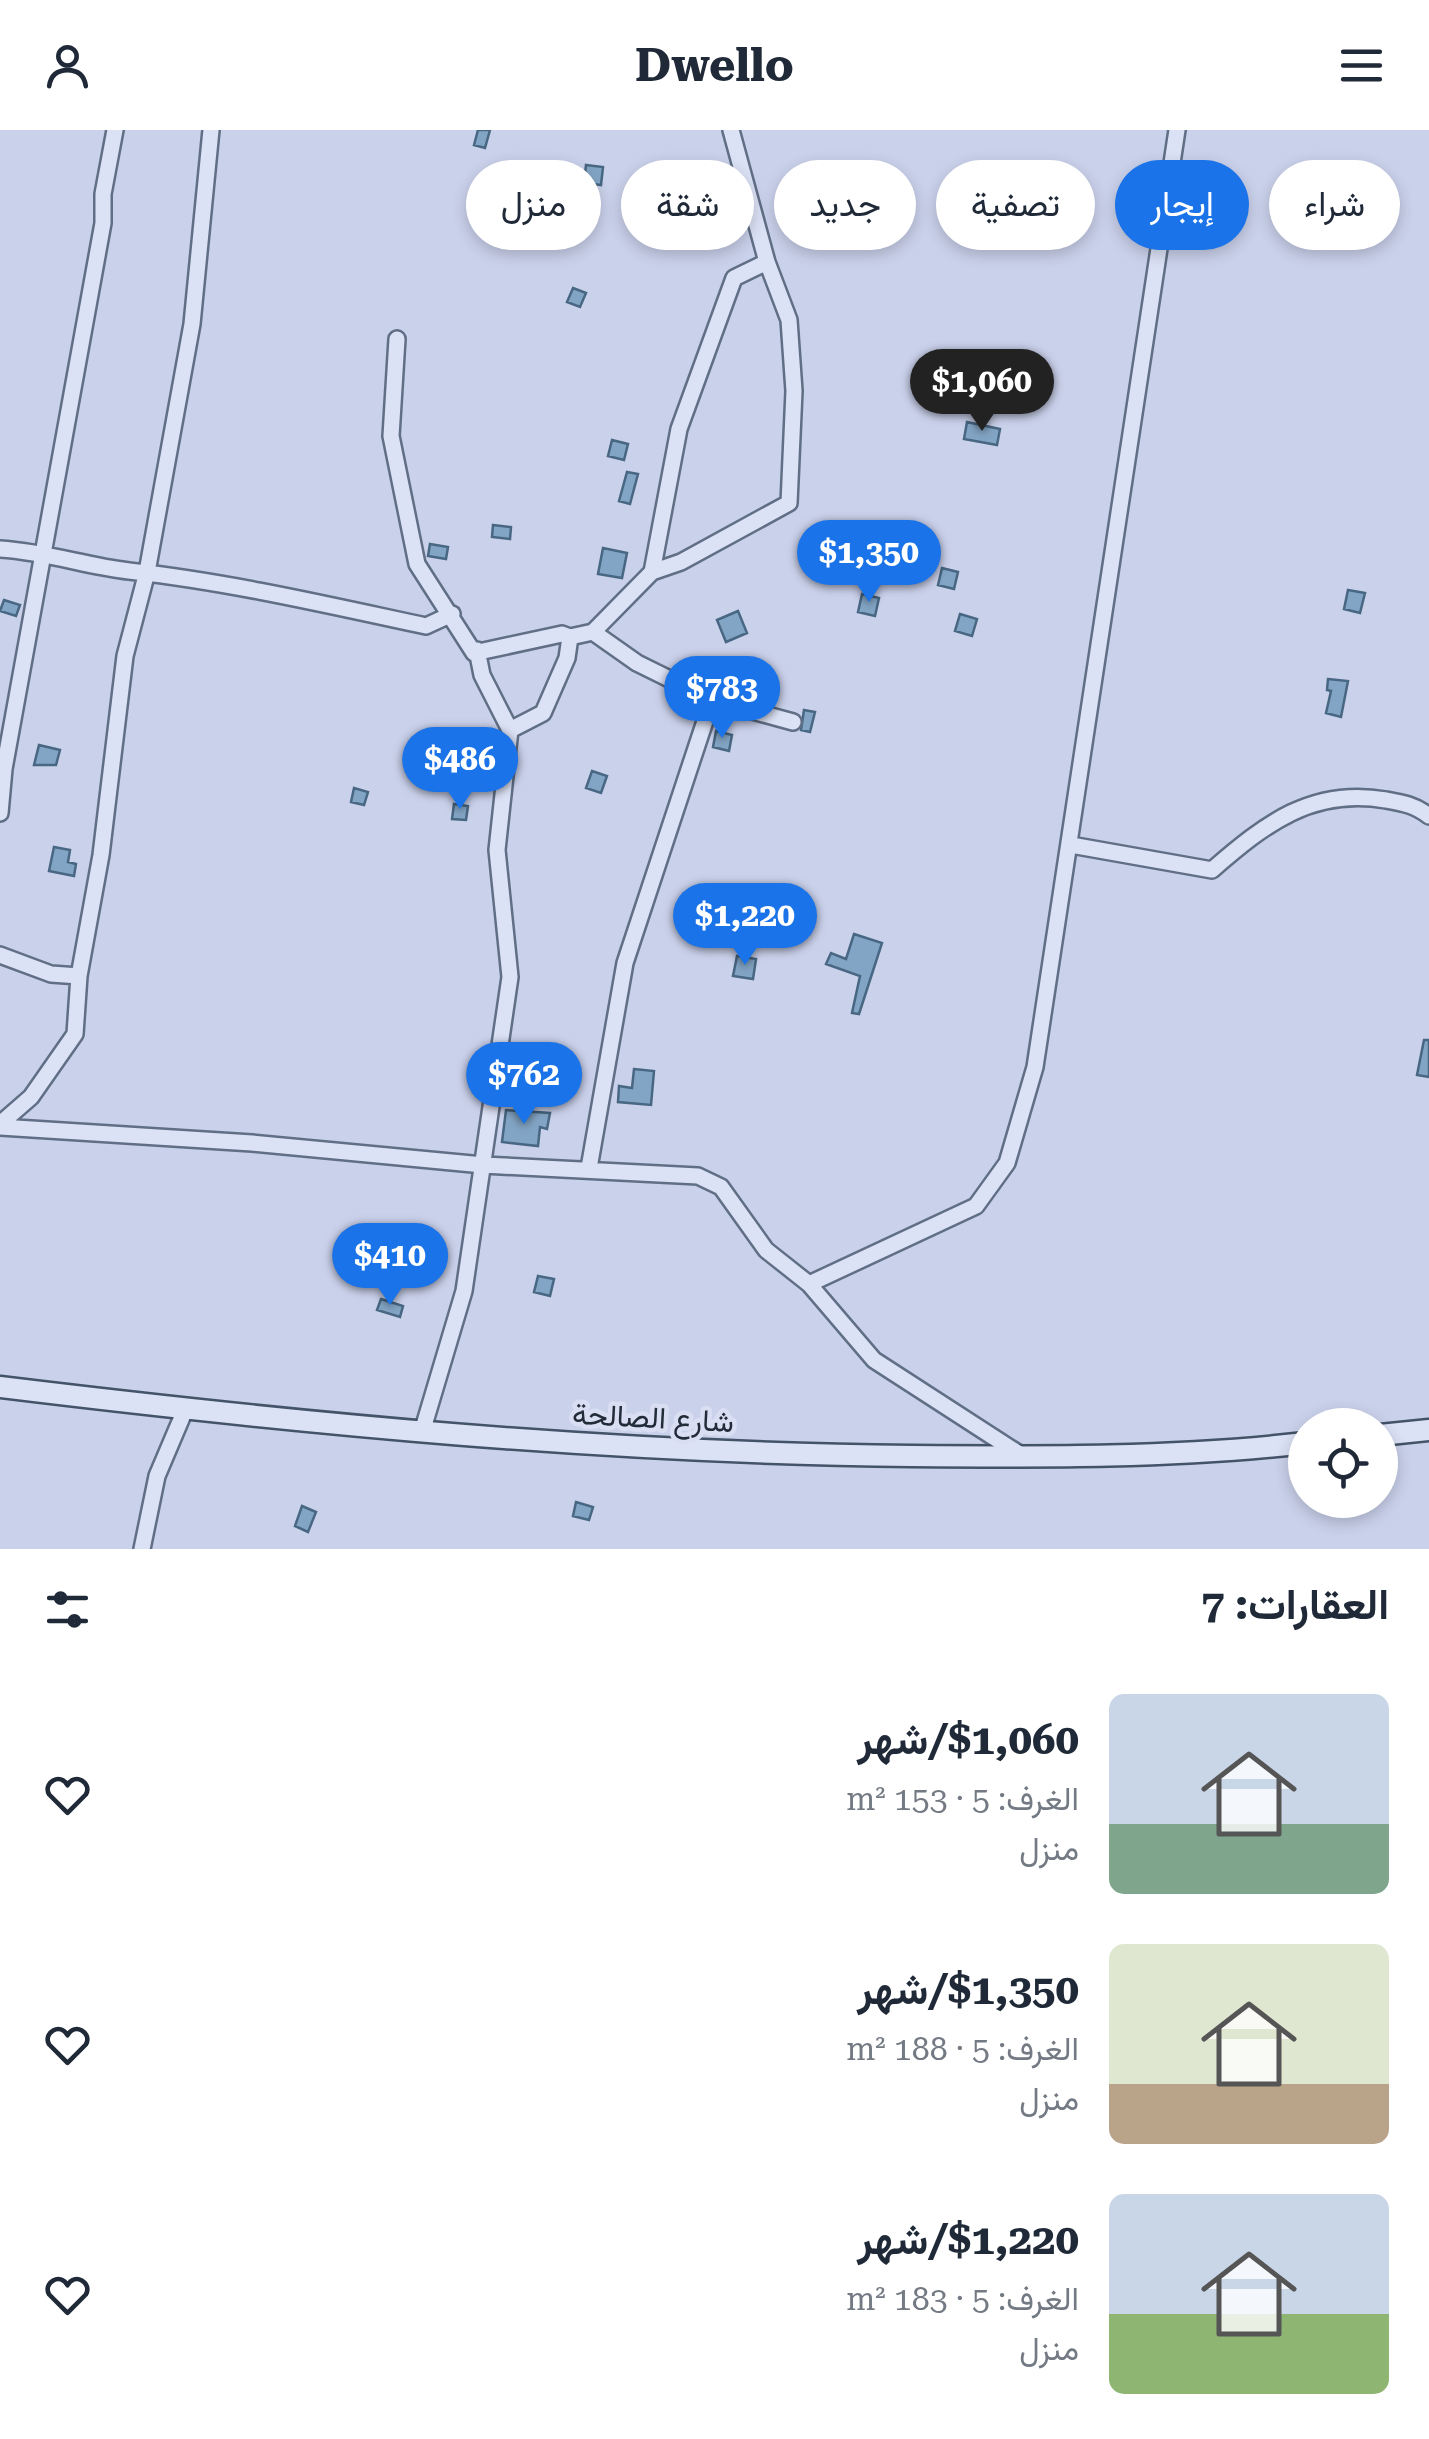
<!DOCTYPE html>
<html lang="ar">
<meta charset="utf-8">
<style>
:root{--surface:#fff;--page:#f2f2f3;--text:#1f2937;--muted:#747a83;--accent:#1a73e8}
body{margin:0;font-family:"Roboto Serif",Vazirmatn,serif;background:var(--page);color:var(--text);direction:rtl;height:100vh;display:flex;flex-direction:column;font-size:38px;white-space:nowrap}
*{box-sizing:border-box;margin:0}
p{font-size:32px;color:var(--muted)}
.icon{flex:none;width:55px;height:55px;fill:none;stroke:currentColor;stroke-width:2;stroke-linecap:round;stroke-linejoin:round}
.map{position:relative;height:1419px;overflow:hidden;direction:ltr}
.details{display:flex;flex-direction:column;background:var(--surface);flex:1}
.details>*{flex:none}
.banner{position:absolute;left:30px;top:30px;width:1370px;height:90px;direction:rtl;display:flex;gap:20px}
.fabs{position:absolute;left:1288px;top:1278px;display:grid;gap:20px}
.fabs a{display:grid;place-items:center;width:110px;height:110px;border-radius:50%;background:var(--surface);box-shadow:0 5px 15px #0003;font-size:50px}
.price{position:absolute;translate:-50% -85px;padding:0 22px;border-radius:35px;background:var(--accent);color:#fff;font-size:32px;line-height:65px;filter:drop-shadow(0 2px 5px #0008)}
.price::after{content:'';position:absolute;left:50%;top:60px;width:30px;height:22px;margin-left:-15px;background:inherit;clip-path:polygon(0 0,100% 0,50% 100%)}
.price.active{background:#222;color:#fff}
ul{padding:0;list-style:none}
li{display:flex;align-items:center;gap:30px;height:250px;padding:0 40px}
li span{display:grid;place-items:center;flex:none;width:280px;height:200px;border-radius:15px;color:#555}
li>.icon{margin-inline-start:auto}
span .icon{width:120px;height:120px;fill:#fffc;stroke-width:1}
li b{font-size:42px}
h2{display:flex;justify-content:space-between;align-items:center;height:120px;padding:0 40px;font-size:42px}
.tag{padding:0 35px;border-radius:45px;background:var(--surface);box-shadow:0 5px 15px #0003;font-size:35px;line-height:90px}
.tag.active{background:var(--accent);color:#fff}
header{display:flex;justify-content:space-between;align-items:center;height:130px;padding:0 40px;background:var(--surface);font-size:45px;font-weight:700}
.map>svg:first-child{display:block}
</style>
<header><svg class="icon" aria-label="menu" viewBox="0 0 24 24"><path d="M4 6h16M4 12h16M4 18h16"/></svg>Dwello<svg class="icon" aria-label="person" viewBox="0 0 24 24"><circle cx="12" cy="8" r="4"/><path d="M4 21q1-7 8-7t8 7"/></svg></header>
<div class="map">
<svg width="1429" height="1419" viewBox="0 0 1429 1419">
<rect width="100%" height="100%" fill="#cad1eb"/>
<path fill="#83a5c5" stroke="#486783" stroke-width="2.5" d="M478,0H490L485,18L474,15Z
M586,35L603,37L601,55L584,53Z
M573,158L586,163L580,177L567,172Z
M967,292L1000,299L997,315L964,309Z
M612,310L628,314L624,330L608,326Z
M627,342L638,344L630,374L619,371Z
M493,395L511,397L510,409L492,407Z
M430,414L448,417L446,429L428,426Z
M603,418L627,423L622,448L598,444Z
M942,438L958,442L954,459L938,455Z
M1348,460L1365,463L1360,483L1344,479Z
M862,464L879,468L875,486L858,482Z
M4,470L20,475L16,486L0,481Z
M738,481L747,503L726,512L717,490Z
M960,484L977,489L972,506L955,501Z
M711,537L728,544L724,554L707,547Z
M1328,549L1348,551L1341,587L1326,583L1331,561L1327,560Z
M804,580L815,582L810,602L801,600Z
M716,601L732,605L729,621L713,617Z
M39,615L60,620L56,635H34Z
M592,641L607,646L601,663L586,658Z
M354,658L368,662L364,675L351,672Z
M454,674L468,676L466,690L452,689Z
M54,717L70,720L68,732L76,734L74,746L49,741Z
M854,804L882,813L859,884L852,883L860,846L826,834L831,823L846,829Z
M737,826L756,829L753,849L733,846Z
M1424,910H1429V947L1417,945Z
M634,939L654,941L651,975L618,972L619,956L632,958Z
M506,980L550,983L547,999L540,997L538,1016L502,1012Z
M538,1146L554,1149L550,1166L534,1162Z
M381,1169L403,1176L400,1187L377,1180Z
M576,1372L593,1377L589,1390L573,1386Z
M302,1376L316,1382L308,1402L295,1396Z"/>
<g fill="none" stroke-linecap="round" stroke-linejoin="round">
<defs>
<path id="street" d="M397,209L391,306L417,434L474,523L477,520L482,545L510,600L497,720L510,847L464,1161L422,1302
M0,419C48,422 85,436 129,441C229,452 328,475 426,496L452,484
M652,442L679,299L734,148L767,132
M593,502L637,533L712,570L793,592
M474,523L562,504L570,507L593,502L652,442L681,432L789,373L794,261L789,190L767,132L731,0
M510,600L543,583L567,528L570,507
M0,683L4,639L103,93V64L115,0
M1071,715L1212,740C1265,694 1312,657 1386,670C1403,673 1415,675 1429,686
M0,825L51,844L79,846
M0,994L31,967L75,904L79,846L101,725L125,526L147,442L192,194L211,0
M0,997L252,1013L483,1035L698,1046L721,1057L766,1120L809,1154L976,1076L1007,1033L1035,937L1177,0
M589,1038L625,833L712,570
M809,1154L874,1230L1021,1325
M142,1419L157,1346L185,1280"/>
<path id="secondary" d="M0,1257C303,1294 607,1323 912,1326C1043,1327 1175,1328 1305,1313
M1380,1305L1429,1300"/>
</defs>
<use href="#street" stroke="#606f86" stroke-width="20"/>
<use href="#secondary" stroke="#435368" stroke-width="25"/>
<use href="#street" stroke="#dce2f6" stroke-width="15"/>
<use href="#secondary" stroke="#dce2f6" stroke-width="20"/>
</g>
<g text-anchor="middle" stroke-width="9" stroke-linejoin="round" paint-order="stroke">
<g font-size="30" fill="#222c38" stroke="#d9def3">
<text transform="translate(653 1288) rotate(3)" y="10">شارع الصالحة</text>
</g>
</g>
</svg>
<div class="fabs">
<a><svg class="icon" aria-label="locate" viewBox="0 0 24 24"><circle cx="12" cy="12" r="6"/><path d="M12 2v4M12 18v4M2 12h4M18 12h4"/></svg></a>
</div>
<b class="price active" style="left:982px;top:304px">$1,060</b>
<b class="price" style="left:869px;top:475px">$1,350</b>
<b class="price" style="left:722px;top:611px">$783</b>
<b class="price" style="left:460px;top:682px">$486</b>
<b class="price" style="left:745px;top:838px">$1,220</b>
<b class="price" style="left:524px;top:997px">$762</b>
<b class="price" style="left:390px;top:1178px">$410</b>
<div class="banner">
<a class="tag">شراء</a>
<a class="tag active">إيجار</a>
<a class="tag">تصفية</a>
<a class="tag">جديد</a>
<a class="tag">شقة</a>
<a class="tag">منزل</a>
</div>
</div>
<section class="details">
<h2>العقارات: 7<svg class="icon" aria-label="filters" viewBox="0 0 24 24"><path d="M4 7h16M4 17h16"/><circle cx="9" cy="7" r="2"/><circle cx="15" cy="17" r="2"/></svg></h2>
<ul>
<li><span style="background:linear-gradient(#c9d6e8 65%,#7fa58c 0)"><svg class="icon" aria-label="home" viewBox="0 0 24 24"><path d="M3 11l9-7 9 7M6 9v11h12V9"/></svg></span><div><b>$1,060/شهر</b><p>الغرف: 5 · 153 m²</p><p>منزل</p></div><svg class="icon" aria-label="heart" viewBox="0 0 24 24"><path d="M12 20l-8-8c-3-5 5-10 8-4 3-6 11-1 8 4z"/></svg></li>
<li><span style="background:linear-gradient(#dfe7d0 70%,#b9a48a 0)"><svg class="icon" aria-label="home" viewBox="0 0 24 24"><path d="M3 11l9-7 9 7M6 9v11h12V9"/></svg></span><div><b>$1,350/شهر</b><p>الغرف: 5 · 188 m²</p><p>منزل</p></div><svg class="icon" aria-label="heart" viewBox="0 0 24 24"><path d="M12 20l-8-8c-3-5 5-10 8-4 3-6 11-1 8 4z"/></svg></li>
<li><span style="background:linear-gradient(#c9d6e8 60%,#8fb573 0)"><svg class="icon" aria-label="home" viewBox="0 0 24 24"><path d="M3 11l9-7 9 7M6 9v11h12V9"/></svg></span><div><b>$1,220/شهر</b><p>الغرف: 5 · 183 m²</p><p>منزل</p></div><svg class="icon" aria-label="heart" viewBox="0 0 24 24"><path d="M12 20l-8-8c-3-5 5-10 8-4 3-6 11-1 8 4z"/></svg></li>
</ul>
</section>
